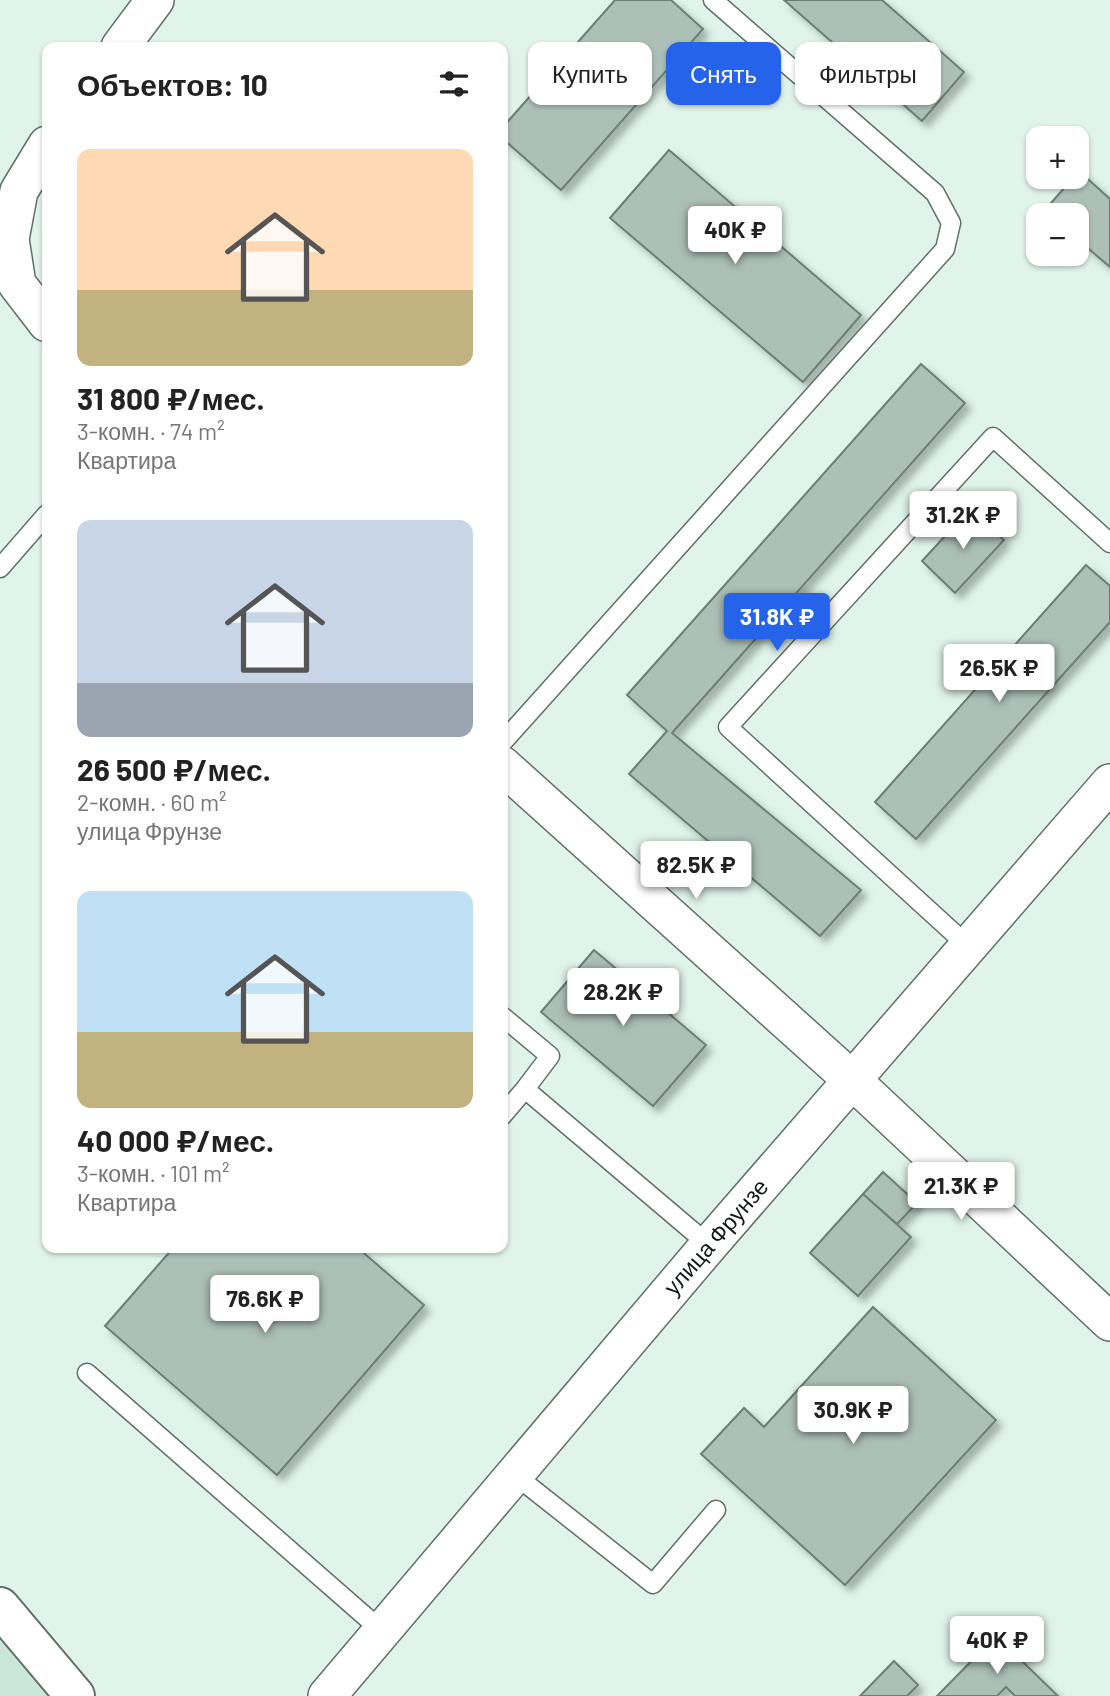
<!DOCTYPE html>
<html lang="ru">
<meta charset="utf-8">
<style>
:root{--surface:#fff;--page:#f6f6f6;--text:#222;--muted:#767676;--accent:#2563eb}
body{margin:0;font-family:Barlow,sans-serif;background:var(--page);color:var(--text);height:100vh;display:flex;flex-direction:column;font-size:26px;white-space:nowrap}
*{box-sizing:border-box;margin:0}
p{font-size:23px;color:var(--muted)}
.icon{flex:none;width:38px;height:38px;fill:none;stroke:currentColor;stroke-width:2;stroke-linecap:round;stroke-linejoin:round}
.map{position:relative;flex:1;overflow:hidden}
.details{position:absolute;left:42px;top:42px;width:466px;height:1211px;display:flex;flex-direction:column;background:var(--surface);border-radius:14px;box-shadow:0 2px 5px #0004}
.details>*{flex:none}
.guide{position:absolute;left:528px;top:42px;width:476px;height:63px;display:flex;gap:14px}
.tools{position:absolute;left:1026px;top:126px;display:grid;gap:14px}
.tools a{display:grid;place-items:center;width:63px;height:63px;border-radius:14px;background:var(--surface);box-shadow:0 2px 5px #0004;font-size:35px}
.price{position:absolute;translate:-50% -60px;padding:0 16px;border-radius:7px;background:#fff;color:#222;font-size:23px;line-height:46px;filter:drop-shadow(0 2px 4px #0008)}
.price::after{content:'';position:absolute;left:50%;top:42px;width:21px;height:16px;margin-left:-10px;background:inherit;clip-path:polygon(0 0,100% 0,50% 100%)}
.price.current{background:var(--accent);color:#fff}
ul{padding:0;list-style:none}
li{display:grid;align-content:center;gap:14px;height:371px;padding:0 35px}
li span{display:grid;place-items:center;height:217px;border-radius:14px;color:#555}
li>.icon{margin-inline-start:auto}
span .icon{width:126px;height:126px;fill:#fffc;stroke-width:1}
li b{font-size:30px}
h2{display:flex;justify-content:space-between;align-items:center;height:84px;padding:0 35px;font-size:30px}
.pill{padding:0 24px;border-radius:14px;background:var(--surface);box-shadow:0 2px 5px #0004;font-size:24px;line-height:63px}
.pill.current{background:var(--accent);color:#fff}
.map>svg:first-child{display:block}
</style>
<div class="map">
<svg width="1110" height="1696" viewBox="0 0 1110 1696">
<defs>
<filter id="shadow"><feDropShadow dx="6" dy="6" stdDeviation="3.5" flood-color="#0004"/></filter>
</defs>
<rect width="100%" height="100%" fill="#e0f4eb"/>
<path fill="#cbe7dc" d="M0,1607L75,1696H0Z"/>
<path fill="#acc0b8" stroke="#6c7e76" stroke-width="2" filter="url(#shadow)" d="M615,0H671L703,29L561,190L502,138V128Z
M784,0H882L964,72L922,121Z
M669,150L861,315L803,382L610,218Z
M1079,171L1110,199V267L1076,238V215H1051L1045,210Z
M921,364L965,403L672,733L861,890L820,936L629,774L667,731L627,695Z
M970,509L1004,540L955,593L922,561Z
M1086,565L1110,586V622L916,839L875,802Z
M594,950L706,1045L653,1106L541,1012Z
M883,1172L917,1203L897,1224L863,1194Z
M863,1194L911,1237L858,1296L810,1253Z
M173,1248H358L424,1305L277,1475L105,1326Z
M873,1307L996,1420L845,1585L701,1454L744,1408L764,1427Z
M996,1636L1058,1696H1015L1006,1687L997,1696H937Z
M894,1661L918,1685L907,1696H860Z"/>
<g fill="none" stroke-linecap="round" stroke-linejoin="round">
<defs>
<path id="lane" d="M0,568L47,514
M502,743L945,249L951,223L935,193L713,0
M968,946L728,727L993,437L1110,543
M502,1016L550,1056L525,1089
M502,1116L525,1089L709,1245
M87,1373L382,1631
M515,1475L653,1584L716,1510"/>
<path id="street" d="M120,47L155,0
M47,145L19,191L10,239L17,284L47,323
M502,765L852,1080L1110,1322
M327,1696L709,1245L1110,783"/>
<path id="primary" d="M0,1607L75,1696"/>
</defs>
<use href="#lane" stroke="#5e7069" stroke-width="21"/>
<use href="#street" stroke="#5e7069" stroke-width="40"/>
<use href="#primary" stroke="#5e7069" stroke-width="42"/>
<use href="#lane" stroke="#fff" stroke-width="18"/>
<use href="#street" stroke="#fff" stroke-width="37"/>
<use href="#primary" stroke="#fff" stroke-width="38"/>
</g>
<g text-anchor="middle" stroke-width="7" stroke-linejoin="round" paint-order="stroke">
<g font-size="23" fill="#121916" stroke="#fff">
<text transform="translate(716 1237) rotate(-49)" y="8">улица Фрунзе</text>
</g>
</g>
</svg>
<div class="tools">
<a>+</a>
<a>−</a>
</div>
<b class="price" style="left:735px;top:266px">40K ₽</b>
<b class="price" style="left:963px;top:551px">31.2K ₽</b>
<b class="price current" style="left:777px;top:653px">31.8K ₽</b>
<b class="price" style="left:999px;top:704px">26.5K ₽</b>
<b class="price" style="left:696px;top:901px">82.5K ₽</b>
<b class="price" style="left:623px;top:1028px">28.2K ₽</b>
<b class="price" style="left:961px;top:1222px">21.3K ₽</b>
<b class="price" style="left:265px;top:1335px">76.6K ₽</b>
<b class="price" style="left:853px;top:1446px">30.9K ₽</b>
<b class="price" style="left:997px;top:1676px">40K ₽</b>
<div class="guide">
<a class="pill">Купить</a>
<a class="pill current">Снять</a>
<a class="pill">Фильтры</a>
</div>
<section class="details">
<h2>Объектов: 10<svg class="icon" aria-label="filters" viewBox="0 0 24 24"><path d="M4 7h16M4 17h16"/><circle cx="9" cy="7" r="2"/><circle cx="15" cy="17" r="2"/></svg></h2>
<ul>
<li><span style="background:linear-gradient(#ffd9b3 65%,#c2b280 0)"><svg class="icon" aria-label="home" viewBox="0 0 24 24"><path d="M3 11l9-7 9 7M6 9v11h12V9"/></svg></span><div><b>31 800 ₽/мес.</b><p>3-комн. · 74 m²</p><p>Квартира</p></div></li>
<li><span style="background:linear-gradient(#c9d6e8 75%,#9aa5b1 0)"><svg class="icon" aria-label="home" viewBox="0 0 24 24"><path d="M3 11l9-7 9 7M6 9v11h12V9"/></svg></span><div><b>26 500 ₽/мес.</b><p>2-комн. · 60 m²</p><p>улица Фрунзе</p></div></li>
<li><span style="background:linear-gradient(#bfe0f5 65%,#c2b280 0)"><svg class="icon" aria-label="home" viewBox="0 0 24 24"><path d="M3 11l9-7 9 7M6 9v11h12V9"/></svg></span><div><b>40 000 ₽/мес.</b><p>3-комн. · 101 m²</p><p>Квартира</p></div></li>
</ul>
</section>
</div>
